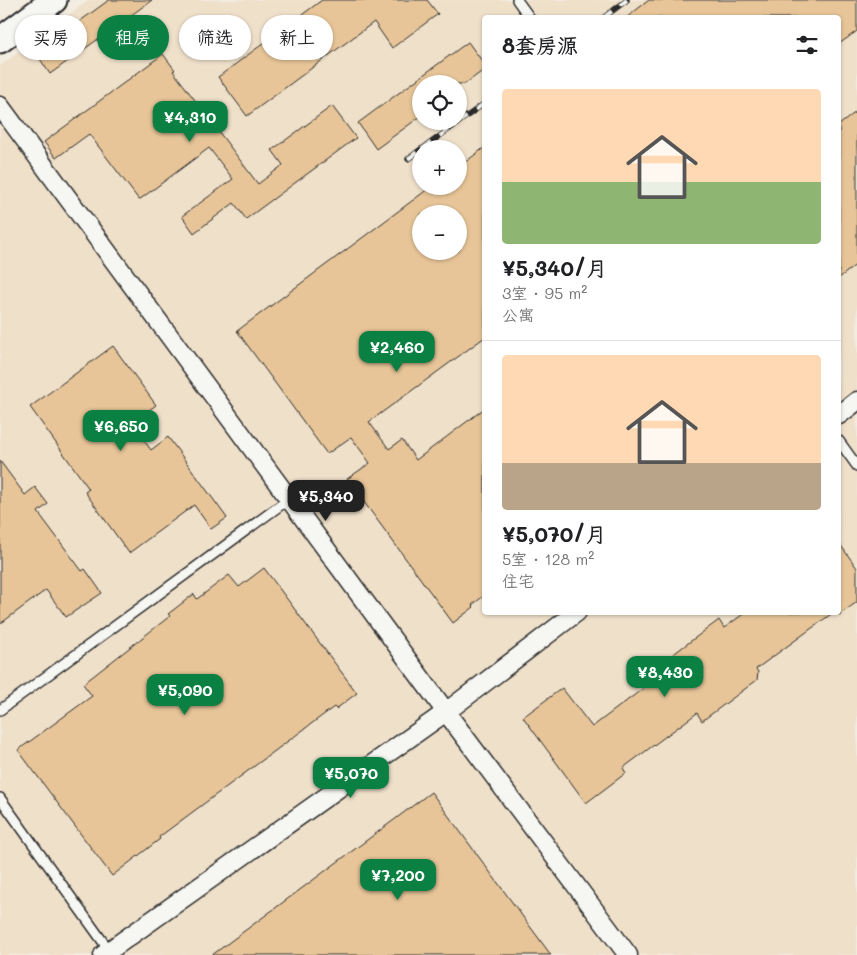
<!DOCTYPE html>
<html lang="zh">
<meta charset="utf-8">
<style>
:root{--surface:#fff;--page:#f6f6f6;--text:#202124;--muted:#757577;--line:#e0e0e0;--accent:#0b8043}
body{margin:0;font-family:Mali,"LXGW WenKai TC",sans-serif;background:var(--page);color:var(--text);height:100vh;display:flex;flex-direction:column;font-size:19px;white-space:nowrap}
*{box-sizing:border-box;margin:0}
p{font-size:16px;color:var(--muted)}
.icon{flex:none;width:28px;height:28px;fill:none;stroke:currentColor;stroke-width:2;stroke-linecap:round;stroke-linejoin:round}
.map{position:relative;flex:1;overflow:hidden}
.drawer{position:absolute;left:482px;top:15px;width:359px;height:600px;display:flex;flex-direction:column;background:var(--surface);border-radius:5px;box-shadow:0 1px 4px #0004}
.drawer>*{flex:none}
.banner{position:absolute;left:15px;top:15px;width:392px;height:45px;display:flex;gap:10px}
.fabs{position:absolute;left:412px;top:75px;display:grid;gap:10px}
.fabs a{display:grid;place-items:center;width:55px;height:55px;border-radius:50%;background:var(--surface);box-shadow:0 1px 4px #0004;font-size:25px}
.price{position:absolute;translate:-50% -42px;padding:0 11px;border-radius:10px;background:var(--accent);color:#fff;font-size:16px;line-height:32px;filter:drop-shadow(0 1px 2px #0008)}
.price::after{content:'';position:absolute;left:50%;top:30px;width:15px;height:11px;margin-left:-8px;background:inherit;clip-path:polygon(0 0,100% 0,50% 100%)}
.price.current{background:#222;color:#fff}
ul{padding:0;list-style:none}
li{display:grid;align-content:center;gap:10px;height:265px;padding:0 20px}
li+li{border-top:1px solid var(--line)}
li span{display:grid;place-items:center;height:155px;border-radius:5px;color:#555}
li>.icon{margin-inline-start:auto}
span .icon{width:90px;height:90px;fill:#fffc;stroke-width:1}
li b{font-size:21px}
h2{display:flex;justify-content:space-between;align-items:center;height:60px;padding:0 20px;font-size:21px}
.tag{padding:0 18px;border-radius:22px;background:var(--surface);box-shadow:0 1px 4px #0004;font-size:18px;line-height:45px}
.tag.current{background:var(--accent);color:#fff}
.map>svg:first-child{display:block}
</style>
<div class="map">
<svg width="857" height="955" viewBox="0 0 857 955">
<rect width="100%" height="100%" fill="#f3ece0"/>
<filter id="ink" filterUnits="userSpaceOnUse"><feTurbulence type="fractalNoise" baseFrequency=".02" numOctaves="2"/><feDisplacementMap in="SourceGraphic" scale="10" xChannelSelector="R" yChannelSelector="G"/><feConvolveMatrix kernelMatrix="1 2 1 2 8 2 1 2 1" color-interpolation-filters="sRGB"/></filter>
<g filter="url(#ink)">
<path fill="#efe0ca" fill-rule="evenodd" d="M89,0H857V955H0V66ZM485,18H839V612H485ZM421,84H459V121H421ZM421,149H459V186H421ZM421,214H459V251H421Z"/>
<path fill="#e7c598" stroke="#2b2b2b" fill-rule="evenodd" d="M109,0H152L50,74L36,53Z
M322,0H427L438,14L392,48L374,22L247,116L218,77Z
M649,0H857V31L839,44V18H626Z
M468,42L485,65V69L465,84H421V116L376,149L358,123Z
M163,54L175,70L173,71L258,184L283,165L272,150L332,106L356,138L246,219L234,203L194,233L182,216L233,179L209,148L139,200L89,134L56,158L44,142Z
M857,111V264L839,278V125Z
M485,147V337L369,422L389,449L402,440L416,460L485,408V595L472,605L474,607L453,623L347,479L370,463L351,437L327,454L237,331L432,186H459V167ZM421,214H459V251H421Z
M113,346L156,405L131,423L151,450L168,437L227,518L211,529L194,505L129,553L85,492L89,489L30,407Z
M0,461L25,495L35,487L48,504L38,512L82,571L85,569L102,593L66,617L46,590L0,624Z
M839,543L857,568V602L839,615Z
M264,568L357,693L336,709L334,707L159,837L160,839L112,876L18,750L92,696L83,684L170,616L168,614L194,594L197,599L229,575L239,587Z
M746,612H834L756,669L758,672L757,680L702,721L697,713L623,768L626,773L586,803L523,717L562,688L592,727L665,672L660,664L719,620L724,628Z
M431,792L551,955H212L394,820Z"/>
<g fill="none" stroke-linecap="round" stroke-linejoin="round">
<defs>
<path id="lane" d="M517,0L530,18
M839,441L857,466
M0,710L289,499
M0,798L111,953"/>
<path id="street" d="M0,106L446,712L628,955
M839,415L857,401
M103,955L446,712L577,612"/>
<path id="secondary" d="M0,40L54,0"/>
</defs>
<use href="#lane" stroke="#2b2b2b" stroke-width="12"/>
<use href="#street" stroke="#2b2b2b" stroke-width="21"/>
<use href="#secondary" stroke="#2b2b2b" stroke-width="29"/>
<use href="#lane" stroke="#f6f6f2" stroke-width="9"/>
<use href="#street" stroke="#f6f6f2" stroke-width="18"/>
<use href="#secondary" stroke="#f6f6f2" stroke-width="25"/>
<defs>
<path id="rail" d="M603,18L627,0
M422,149L485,103
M408,159L421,149"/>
</defs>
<use href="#rail" stroke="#2b2b2b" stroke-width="5.5"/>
<use href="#rail" stroke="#f6f6f2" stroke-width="4" stroke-dasharray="11" stroke-linecap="butt"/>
</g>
</g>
</svg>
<div class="fabs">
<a><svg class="icon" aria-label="locate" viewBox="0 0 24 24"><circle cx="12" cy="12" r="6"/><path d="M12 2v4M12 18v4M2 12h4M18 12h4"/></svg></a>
<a>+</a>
<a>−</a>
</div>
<b class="price" style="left:190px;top:143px">¥4,310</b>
<b class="price" style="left:397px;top:373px">¥2,460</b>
<b class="price" style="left:121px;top:452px">¥6,650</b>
<b class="price current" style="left:326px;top:522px">¥5,340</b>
<b class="price" style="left:665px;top:698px">¥8,430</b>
<b class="price" style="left:185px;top:716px">¥5,090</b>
<b class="price" style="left:351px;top:799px">¥5,070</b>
<b class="price" style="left:398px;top:901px">¥7,200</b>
<div class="banner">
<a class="tag">买房</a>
<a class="tag current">租房</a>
<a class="tag">筛选</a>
<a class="tag">新上</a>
</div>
<section class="drawer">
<h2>8套房源<svg class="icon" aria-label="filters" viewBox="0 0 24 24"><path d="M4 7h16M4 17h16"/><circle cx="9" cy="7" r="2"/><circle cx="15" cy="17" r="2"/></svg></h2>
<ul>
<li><span style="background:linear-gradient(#ffd9b3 60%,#8fb573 0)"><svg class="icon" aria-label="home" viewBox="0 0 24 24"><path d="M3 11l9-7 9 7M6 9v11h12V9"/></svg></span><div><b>¥5,340/月</b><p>3室 · 95 m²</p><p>公寓</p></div></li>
<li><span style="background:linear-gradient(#ffd9b3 70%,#b9a48a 0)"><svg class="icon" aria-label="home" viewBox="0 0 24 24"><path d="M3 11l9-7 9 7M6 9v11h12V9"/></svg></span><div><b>¥5,070/月</b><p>5室 · 128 m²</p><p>住宅</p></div></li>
</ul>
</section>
</div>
